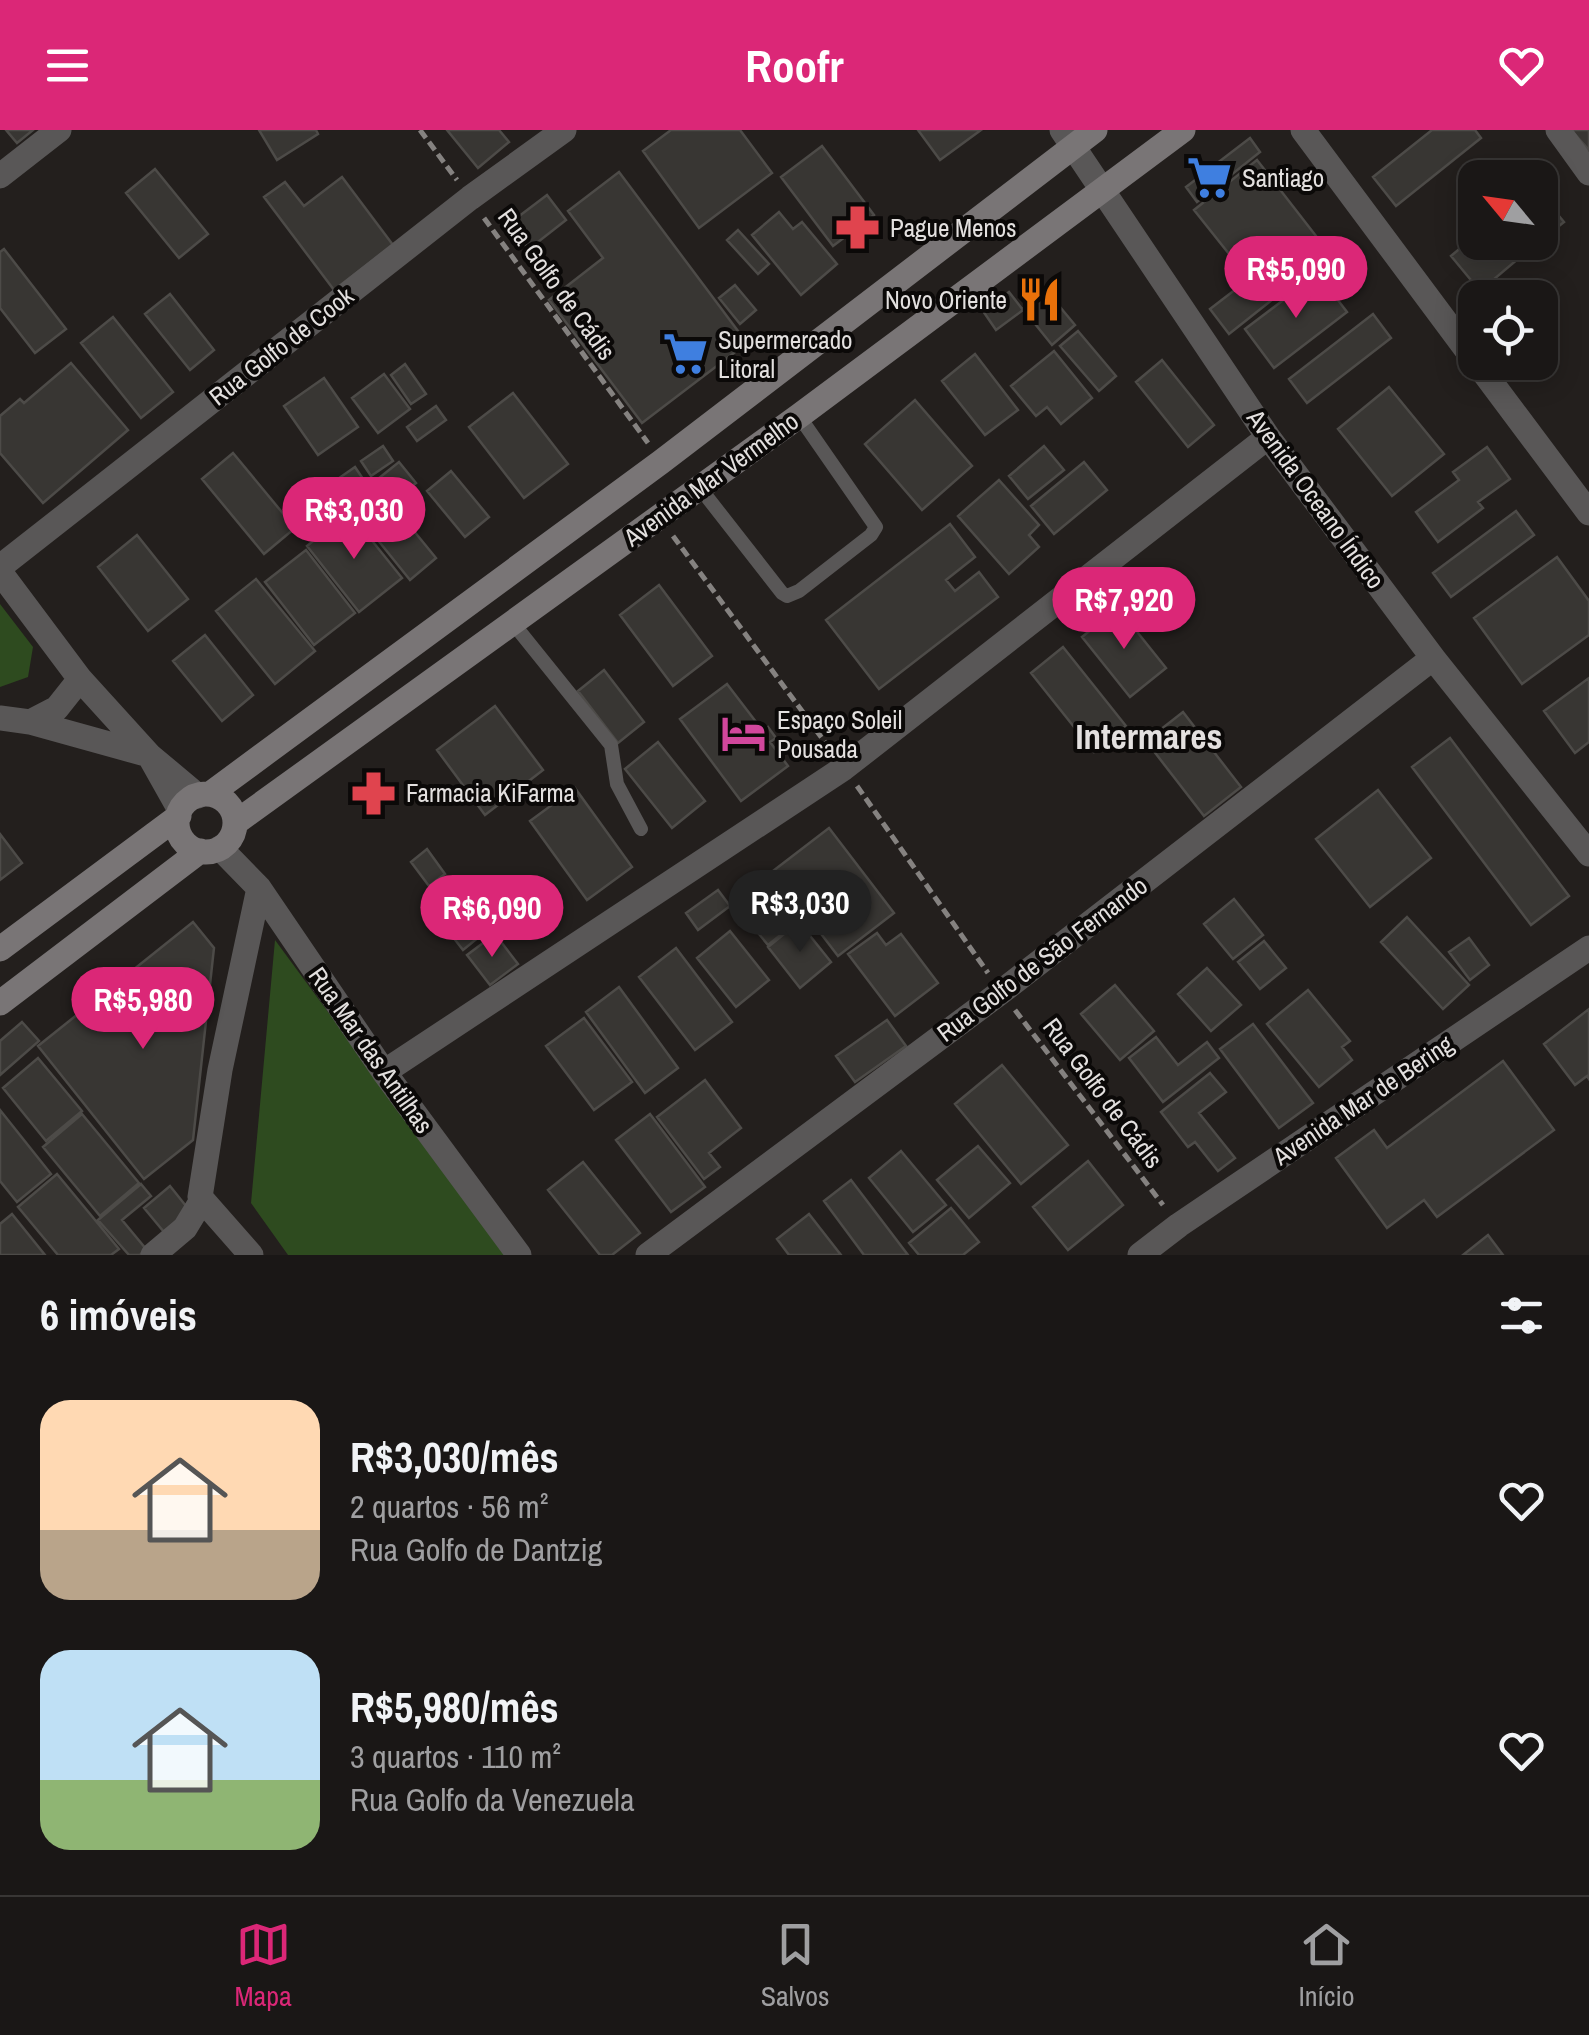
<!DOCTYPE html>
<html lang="pt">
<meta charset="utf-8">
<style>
:root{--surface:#1a1716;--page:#272423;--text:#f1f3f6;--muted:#9f9fa1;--line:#383635;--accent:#db2777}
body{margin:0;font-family:"Archivo Narrow",sans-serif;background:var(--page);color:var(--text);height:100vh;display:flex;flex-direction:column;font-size:38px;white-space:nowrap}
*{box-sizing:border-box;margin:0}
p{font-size:32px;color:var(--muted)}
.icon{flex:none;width:55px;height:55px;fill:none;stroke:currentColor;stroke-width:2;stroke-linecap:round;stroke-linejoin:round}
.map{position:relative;height:1125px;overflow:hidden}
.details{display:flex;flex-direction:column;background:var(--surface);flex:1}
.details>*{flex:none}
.needle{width:65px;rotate:299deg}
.fabs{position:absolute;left:1458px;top:30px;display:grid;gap:20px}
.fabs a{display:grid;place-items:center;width:100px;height:100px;border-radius:20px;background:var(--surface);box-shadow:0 5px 25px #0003,0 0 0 2px var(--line);font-size:50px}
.price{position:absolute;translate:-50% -85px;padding:0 22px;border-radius:35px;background:var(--accent);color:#fff;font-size:32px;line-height:65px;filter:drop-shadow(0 2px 5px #0008)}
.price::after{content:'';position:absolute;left:50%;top:60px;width:30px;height:22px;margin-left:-15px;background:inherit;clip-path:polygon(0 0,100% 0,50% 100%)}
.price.selected{background:#222;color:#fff}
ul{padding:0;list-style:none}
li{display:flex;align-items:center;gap:30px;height:250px;padding:0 40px}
li span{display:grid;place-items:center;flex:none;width:280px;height:200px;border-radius:30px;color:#555}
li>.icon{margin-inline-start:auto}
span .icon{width:120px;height:120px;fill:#fffc;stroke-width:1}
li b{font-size:42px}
h2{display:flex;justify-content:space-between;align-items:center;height:120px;padding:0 40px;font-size:42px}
header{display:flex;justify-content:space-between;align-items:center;height:130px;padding:0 40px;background:var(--accent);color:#fff;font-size:45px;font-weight:800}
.tabs{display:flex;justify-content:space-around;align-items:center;height:140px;border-top:2px solid var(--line);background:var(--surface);font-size:28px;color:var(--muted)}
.tabs a{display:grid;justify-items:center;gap:5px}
.tabs .selected{color:var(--accent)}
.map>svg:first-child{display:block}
</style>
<header><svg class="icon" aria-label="menu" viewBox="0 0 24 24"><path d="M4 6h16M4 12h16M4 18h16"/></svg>Roofr<svg class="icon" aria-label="heart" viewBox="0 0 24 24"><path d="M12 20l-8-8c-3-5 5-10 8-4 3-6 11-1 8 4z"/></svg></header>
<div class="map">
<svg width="1589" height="1125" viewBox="0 0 1589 1125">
<rect width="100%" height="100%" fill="#231f1d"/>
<path fill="#2e4b1f" d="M0,474L33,517L28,547L0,557Z
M275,810L507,1125H288L251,1073Z"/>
<path fill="#383633" stroke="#4d4b48" stroke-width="2.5" d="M6,0H33L17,13Z
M259,0H316L318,4L277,30Z
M447,0H499L509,12L478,38Z
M671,0H740L772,43L699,98L643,21Z
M918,0H981L940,30Z
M1432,0H1475L1481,8L1396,76L1373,47Z
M1571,0H1589V20Z
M1250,8L1260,22L1197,72L1186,57Z
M822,16L874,85L833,116L781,47Z
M1257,30L1330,124L1229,204L1210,179L1249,149L1194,80Z
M155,39L208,104L179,128L126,63Z
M619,42L747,213L642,293L549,170L603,128L568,81Z
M342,47L393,115L334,160L264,67L285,52L304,76Z
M1540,63L1564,92L1540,111Z
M547,65L566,90L529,119L510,93Z
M779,82L793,99L802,92L837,134L801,165L752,105Z
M738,100L769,134L758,144L727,110Z
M1475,106V112H1538L1480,161L1451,126Z
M4,119L66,199L35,223L0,178V122Z
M1318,144L1347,182L1274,238L1245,199Z
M735,155L756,180L740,194L719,168Z
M1046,160L1075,195L1052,215L1023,179Z
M1009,162L1023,180L996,200L983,181Z
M170,164L214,220L190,240L145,184Z
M1373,184L1391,208L1307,273L1289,249Z
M113,187L173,262L141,288L81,213Z
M1078,201L1116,246L1099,261L1060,216Z
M1054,221L1092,268L1061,294L1047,277L1036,286L1011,256Z
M975,224L1018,280L985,305L942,251Z
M1162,230L1214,295L1188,317L1136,252Z
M71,233L128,300L43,373L0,323V286L20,269L24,273Z
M405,234L426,264L411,274L391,245Z
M384,244L410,279L378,303L352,268Z
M324,248L358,297L318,325L284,276Z
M1389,257L1444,324L1392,366L1338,299Z
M513,263L568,334L524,368L469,297Z
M915,270L972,336L922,380L865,314Z
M436,276L446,290L417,311L407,297Z
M383,316L393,331L371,346L361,331Z
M1044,316L1064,340L1028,369L1009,346Z
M1487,317L1510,349L1478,372L1483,378L1438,412L1416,382L1459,350L1453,342Z
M233,323L295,398L264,424L202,349Z
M399,332L416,353L391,373L436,428L410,450L348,373Z
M1084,332L1107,360L1054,404L1031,376Z
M355,337L365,352L342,367L332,353Z
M451,341L489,387L465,407L427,361Z
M999,350L1039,395L1029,405L1039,417L1009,444L958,386Z
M1516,381L1534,405L1451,467L1433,443Z
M349,382L402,448L359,482L307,416Z
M950,394L975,427L946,450L955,461L979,442L998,467L879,559L826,490Z
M137,405L188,469L148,501L98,437Z
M306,420L355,483L314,515L265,452Z
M1557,427L1589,471V505L1522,554L1474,488Z
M256,449L315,521L275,554L216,481Z
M659,455L712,526L673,556L620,485Z
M1118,478L1166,538L1130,567L1082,507Z
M205,505L253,565L222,591L173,531Z
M1063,517L1126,596L1094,622L1031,543Z
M604,540L644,592L618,613L578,561Z
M1589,548V612L1575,623L1544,581Z
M727,554L763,601L768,597L776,608L770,612L788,636L741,671L680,589Z
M495,576L543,640L485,685L437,620Z
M1183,582L1241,657L1204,686L1146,611Z
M1450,608L1569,766L1531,795L1412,637Z
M658,612L705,671L672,698L625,639Z
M575,658L632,737L587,770L530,691Z
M1378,660L1431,728L1370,777L1316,709Z
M829,698L894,783L838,826L773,741Z
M0,704L22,733L0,750Z
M427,719L445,744L429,756L411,732Z
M461,748L496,793L463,820L428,775Z
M767,750L799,790L768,815L735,775Z
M718,760L730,776L698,800L686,783Z
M1234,769L1263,805L1233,829L1204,794Z
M1407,787L1469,855L1443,879L1381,812Z
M193,792L214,818L193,1010L144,1049L38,916Z
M799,792L831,832L800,858L768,817Z
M730,801L769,850L736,877L697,828Z
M877,803L886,815L901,804L938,853L895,886L848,824Z
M495,804L518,834L490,855L467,825Z
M1469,808L1489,835L1470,850L1449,822Z
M1264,811L1286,838L1260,859L1238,832Z
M676,818L732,892L695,920L639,847Z
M1207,838L1241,875L1211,901L1178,864Z
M1115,855L1154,901L1120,930L1081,884Z
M619,857L678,938L645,963L586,882Z
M1308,860L1350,911L1342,917L1352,930L1319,957L1267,894Z
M1589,879V949L1587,946L1575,955L1544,914Z
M584,888L632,952L594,980L546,916Z
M887,890L906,916L855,952L836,926Z
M22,892L39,911L0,945V911Z
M1253,894L1313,973L1279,998L1220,919Z
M1156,907L1178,935L1207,912L1219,928L1163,972L1129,928Z
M38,928L82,981L46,1011L3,958Z
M1503,931L1554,1000L1437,1087L1424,1070L1387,1098L1336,1028L1374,1000L1387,1018Z
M1002,935L1068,1015L1021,1054L955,974Z
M1210,943L1226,962L1199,983L1235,1028L1218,1041L1195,1012L1188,1017L1161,982Z
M705,950L741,998L709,1023L720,1037L704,1049L657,987Z
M0,980L51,1044L17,1072L0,1051Z
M82,984L139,1053L100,1086L43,1017Z
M650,984L705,1057L671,1082L616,1010Z
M978,1016L1010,1053L969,1088L937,1050Z
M901,1021L946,1075L913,1102L869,1048Z
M1088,1031L1123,1075L1068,1120L1033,1077Z
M583,1032L640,1103L612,1125H600L548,1060Z
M57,1044L119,1119L111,1125H58L18,1077Z
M851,1050L908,1125H864L824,1071Z
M141,1054L151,1066L122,1090L146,1119L140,1125H129L98,1090Z
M170,1056L190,1081L164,1102L144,1078Z
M951,1078L979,1112L963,1125H919L909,1113Z
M12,1084L45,1125H0V1094Z
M809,1084L841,1125H789L777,1109Z
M1488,1105L1503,1125H1463Z"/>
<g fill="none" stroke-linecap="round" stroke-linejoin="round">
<path stroke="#858280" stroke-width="5" stroke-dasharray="10 5" stroke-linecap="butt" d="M420,0L457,50
M484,88L648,313
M673,406L830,619
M857,656L988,843
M1015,880L1163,1075"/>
<path stroke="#595757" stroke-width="14" d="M700,358L782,463L787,466L799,461L871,405L876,397L799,286
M512,492L611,615L617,654L641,699"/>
<path stroke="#595757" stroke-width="25" d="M1062,0L1268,307L1433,528L1589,724
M1303,0L1475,231
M1558,0L1589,43
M0,46L59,0
M1476,232L1589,383
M0,437L470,68L564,0
M0,442L80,549L149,625L180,680
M0,588L30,592L149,625L198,666
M30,592L57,578L80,549
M220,718L259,758L384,942L519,1125
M384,942L844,638L1268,307
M153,1125L185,1098L202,1070
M251,1125L200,1067L220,940L259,758
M648,1125L1001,862L1433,528
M1140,1125L1179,1095L1589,818"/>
<path stroke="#797576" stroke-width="25" d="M210,664L661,332L1095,0
M177 693a29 29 0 1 1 58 0a29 29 0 1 1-58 0Z
M235,693L799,286L1183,0
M0,819L179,686
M0,873L200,721"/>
</g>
<defs>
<symbol id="supermarket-bare" viewBox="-9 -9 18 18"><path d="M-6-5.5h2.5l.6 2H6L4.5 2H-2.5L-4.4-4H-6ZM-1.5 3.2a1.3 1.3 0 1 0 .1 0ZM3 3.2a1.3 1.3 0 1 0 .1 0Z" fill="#3f7fe0" stroke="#0b0908" stroke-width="2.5" paint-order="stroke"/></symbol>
<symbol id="pharmacy-bare" viewBox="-9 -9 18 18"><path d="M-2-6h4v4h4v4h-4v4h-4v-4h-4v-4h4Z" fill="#e0444e" stroke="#0b0908" stroke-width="2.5" paint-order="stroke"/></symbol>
<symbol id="restaurant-bare" viewBox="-9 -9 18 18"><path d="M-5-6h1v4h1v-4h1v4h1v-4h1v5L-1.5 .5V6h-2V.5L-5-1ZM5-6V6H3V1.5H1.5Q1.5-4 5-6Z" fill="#e8710a" stroke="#0b0908" stroke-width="2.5" paint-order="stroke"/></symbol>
<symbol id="hotel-bare" viewBox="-9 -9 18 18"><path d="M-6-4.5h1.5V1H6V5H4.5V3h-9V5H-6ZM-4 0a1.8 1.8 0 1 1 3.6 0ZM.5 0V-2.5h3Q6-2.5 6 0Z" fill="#d1479c" stroke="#0b0908" stroke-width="2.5" paint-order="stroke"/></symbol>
</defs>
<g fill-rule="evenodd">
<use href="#supermarket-bare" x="1178" y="16" width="63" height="63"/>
<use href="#pharmacy-bare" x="826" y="66" width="63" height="63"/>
<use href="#restaurant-bare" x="1008" y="138" width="63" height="63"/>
<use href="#supermarket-bare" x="654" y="192" width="63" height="63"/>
<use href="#hotel-bare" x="712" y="572" width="63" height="63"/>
<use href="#pharmacy-bare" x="342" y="632" width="63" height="63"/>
</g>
<g text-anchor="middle" stroke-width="8" stroke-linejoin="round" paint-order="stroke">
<g font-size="25" fill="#e3e0df" stroke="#0b0908" text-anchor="start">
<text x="1242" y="57">Santiago</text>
<text x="890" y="107">Pague Menos</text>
<text x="1007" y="179" text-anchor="end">Novo Oriente</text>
<text x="718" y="219">Supermercado<tspan x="718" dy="29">Litoral</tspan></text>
<text x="777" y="599">Espaço Soleil<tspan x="777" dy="29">Pousada</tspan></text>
<text x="406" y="672">Farmacia KiFarma</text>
</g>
<g font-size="25" fill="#e3e0df" stroke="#0b0908">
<text transform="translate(557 154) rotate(54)" y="9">Rua Golfo de Cádis</text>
<text transform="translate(281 216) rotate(-38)" y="9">Rua Golfo de Cook</text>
<text transform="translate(711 349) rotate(-36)" y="9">Avenida Mar Vermelho</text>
<text transform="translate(1316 369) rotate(54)" y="9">Avenida Oceano Índico</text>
<text transform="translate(1042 829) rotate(-37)" y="9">Rua Golfo de São Fernando</text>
<text transform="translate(371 920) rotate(55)" y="9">Rua Mar das Antilhas</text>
<text transform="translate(1103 963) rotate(53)" y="9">Rua Golfo de Cádis</text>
<text transform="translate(1363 970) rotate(-34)" y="9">Avenida Mar de Bering</text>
</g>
<g font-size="35" font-weight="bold" fill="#e3e0df" stroke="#0b0908">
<text x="1149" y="619">Intermares</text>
</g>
</g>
</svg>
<div class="fabs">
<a><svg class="needle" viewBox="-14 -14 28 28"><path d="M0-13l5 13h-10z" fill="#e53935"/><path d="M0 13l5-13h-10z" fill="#9f9fa1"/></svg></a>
<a><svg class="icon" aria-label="locate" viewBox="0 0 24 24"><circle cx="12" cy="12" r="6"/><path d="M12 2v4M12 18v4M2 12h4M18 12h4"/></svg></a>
</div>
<b class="price" style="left:1296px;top:191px">R$5,090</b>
<b class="price" style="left:354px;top:432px">R$3,030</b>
<b class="price" style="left:1124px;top:522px">R$7,920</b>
<b class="price selected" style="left:800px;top:825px">R$3,030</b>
<b class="price" style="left:492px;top:830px">R$6,090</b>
<b class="price" style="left:143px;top:922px">R$5,980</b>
</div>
<section class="details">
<h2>6 imóveis<svg class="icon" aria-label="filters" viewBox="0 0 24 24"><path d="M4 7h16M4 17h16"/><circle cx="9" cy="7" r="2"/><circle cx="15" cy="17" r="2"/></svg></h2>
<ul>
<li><span style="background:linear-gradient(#ffd9b3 65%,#b9a48a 0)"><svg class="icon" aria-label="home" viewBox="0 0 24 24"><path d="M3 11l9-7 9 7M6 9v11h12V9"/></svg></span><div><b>R$3,030/mês</b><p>2 quartos · 56 m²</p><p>Rua Golfo de Dantzig</p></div><svg class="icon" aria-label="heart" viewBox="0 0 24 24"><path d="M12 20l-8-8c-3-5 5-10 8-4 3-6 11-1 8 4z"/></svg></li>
<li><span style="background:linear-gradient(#bfe0f5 65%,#8fb573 0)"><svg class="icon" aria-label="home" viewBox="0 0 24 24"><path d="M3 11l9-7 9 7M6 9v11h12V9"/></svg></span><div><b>R$5,980/mês</b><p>3 quartos · 110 m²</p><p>Rua Golfo da Venezuela</p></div><svg class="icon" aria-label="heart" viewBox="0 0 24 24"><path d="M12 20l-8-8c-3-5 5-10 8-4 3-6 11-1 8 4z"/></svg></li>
</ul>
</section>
<nav class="tabs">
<a class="selected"><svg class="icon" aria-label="map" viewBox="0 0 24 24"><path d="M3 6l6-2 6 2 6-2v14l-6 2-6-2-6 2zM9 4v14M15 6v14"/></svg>Mapa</a>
<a><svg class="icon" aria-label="saved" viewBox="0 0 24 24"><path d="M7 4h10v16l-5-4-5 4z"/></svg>Salvos</a>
<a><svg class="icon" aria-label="home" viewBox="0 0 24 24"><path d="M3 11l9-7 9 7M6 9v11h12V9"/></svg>Início</a>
</nav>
